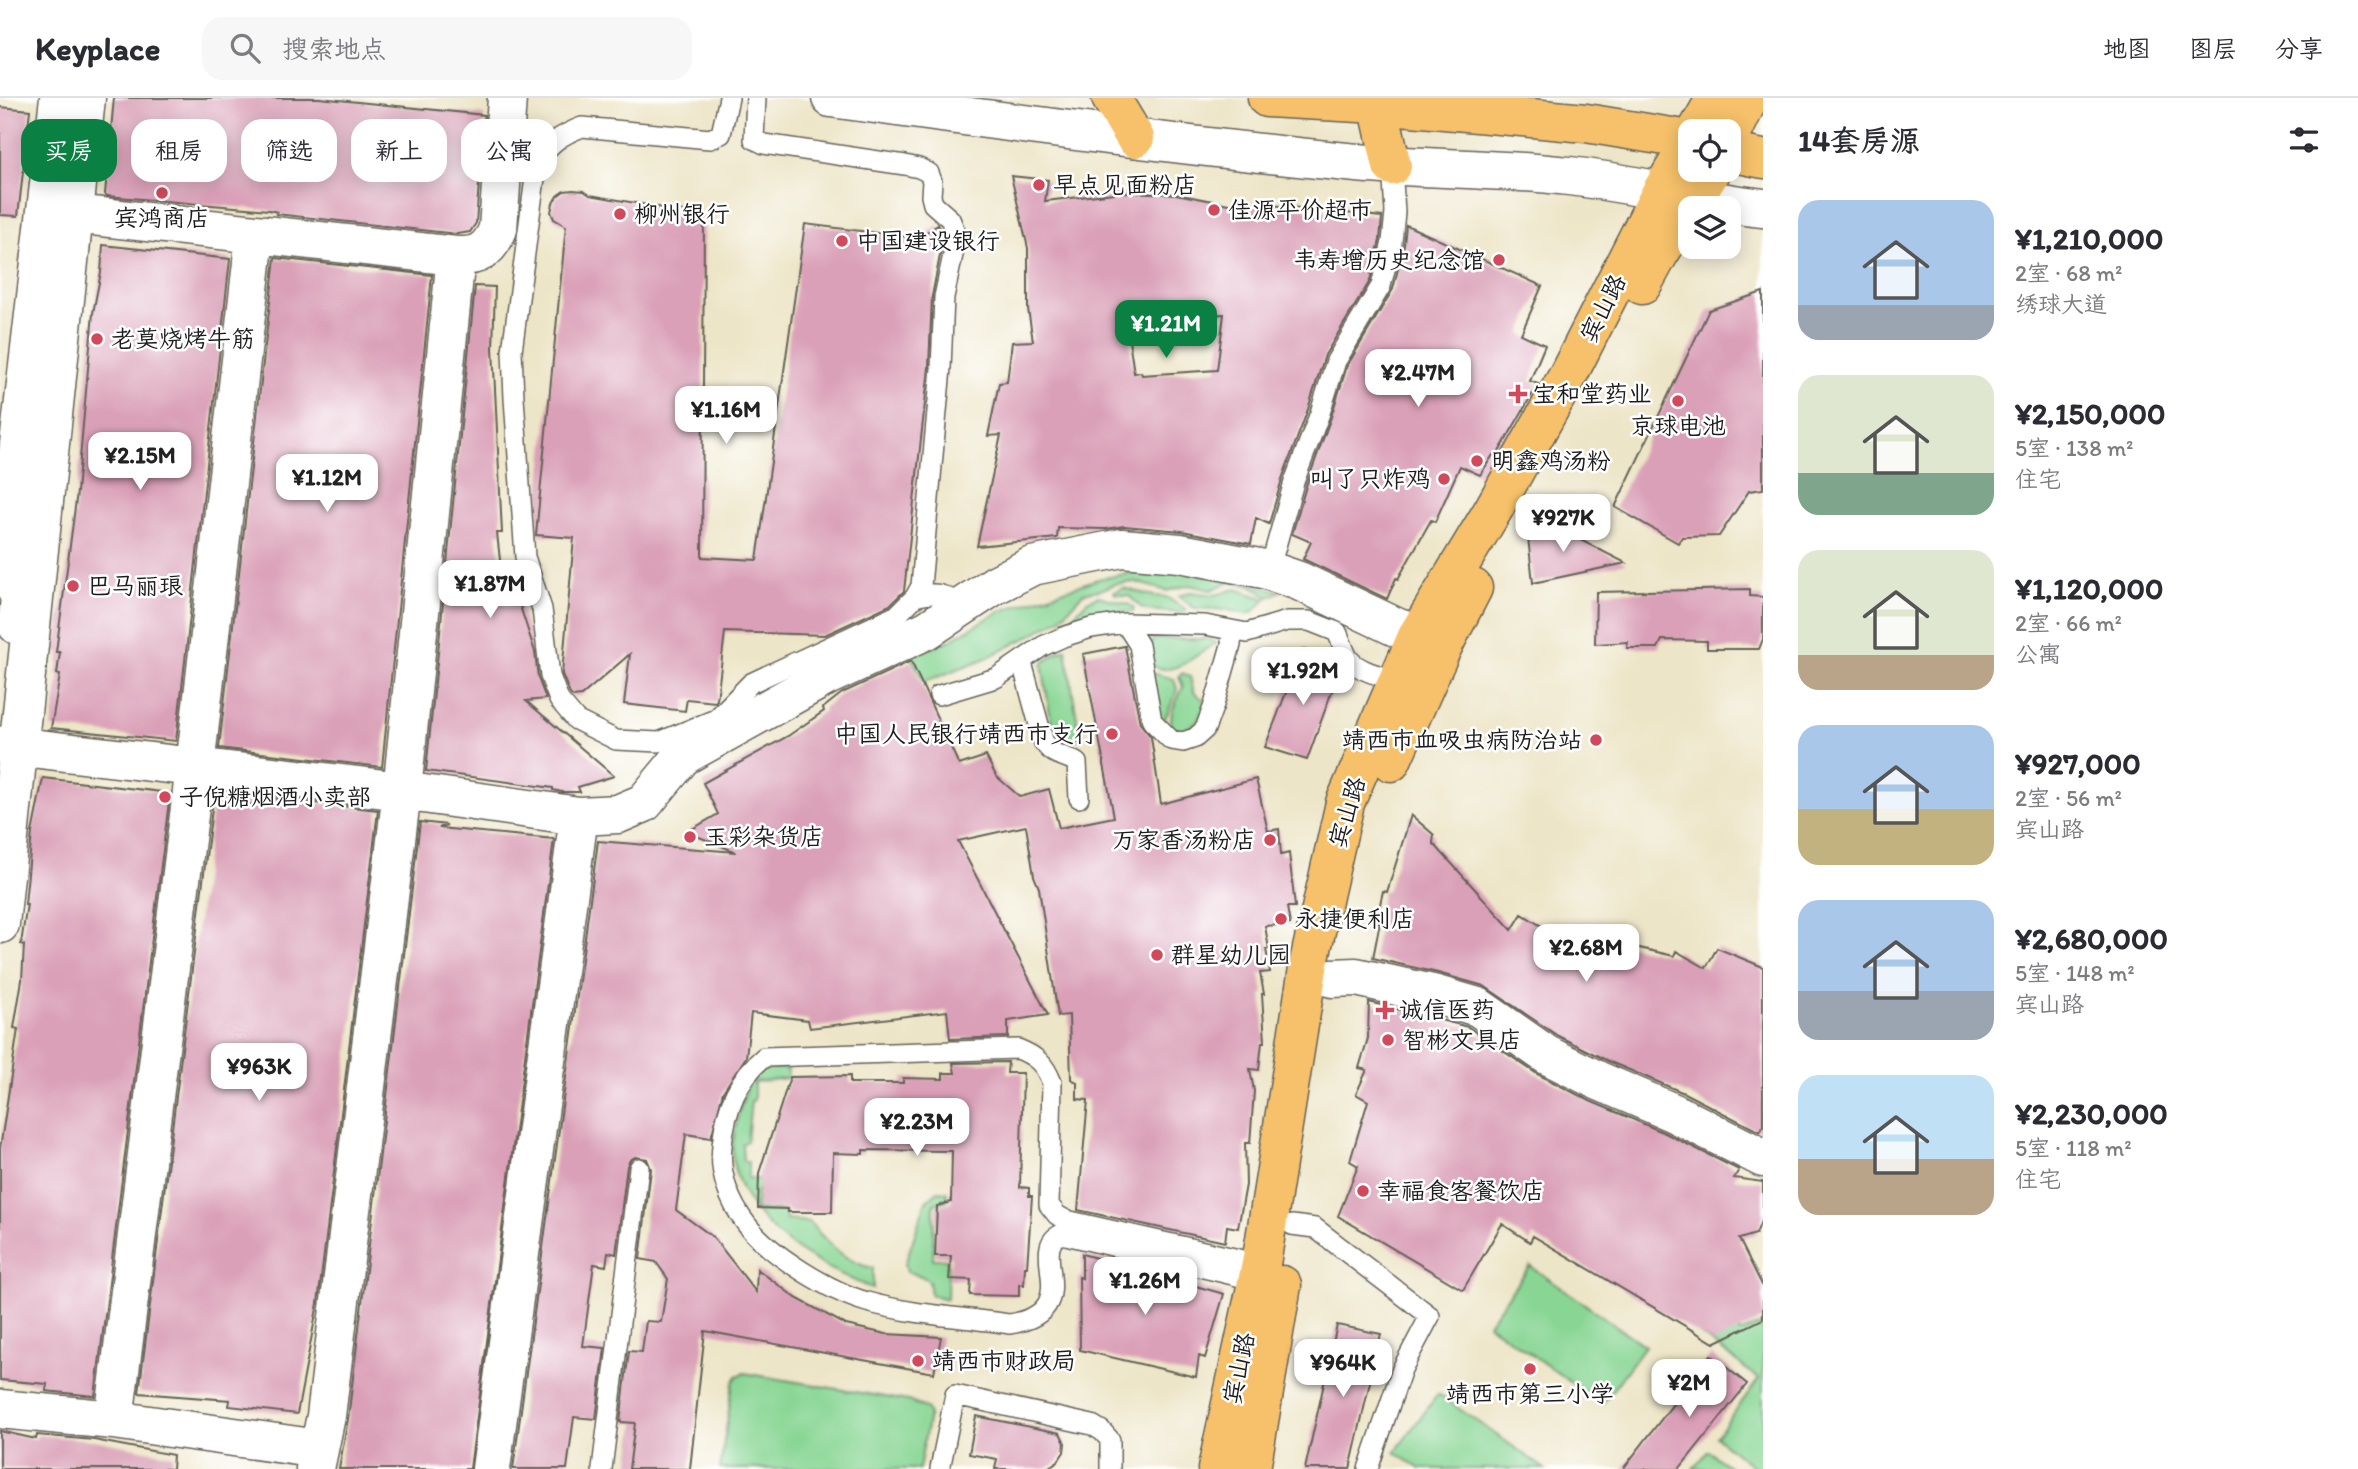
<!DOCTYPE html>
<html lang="zh">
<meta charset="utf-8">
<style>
:root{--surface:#fff;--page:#f7f7f7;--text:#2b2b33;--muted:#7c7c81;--line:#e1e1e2;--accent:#0b8043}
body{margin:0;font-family:Itim,"LXGW WenKai TC",sans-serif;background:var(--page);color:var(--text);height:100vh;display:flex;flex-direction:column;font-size:26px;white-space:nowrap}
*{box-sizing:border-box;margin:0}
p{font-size:23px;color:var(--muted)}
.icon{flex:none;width:38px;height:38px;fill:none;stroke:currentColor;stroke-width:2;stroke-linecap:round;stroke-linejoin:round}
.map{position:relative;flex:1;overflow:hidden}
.side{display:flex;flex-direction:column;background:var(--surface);width:595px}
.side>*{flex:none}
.guide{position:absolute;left:21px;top:21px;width:665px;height:63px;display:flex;gap:14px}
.fabs{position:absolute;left:1678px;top:21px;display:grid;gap:14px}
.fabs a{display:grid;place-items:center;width:63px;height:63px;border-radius:14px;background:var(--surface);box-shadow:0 4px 18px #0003;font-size:35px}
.price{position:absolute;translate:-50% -60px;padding:0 16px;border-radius:14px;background:#fff;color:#222;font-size:23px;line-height:46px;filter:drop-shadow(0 2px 4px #0008)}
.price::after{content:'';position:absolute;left:50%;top:42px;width:21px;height:16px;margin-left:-10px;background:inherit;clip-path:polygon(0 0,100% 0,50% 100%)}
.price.current{background:var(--accent);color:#fff}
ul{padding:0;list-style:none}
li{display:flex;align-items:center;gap:21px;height:175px;padding:0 35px}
li span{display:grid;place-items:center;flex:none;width:196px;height:140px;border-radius:21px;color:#555}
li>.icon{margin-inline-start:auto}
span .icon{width:84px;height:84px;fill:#fffc;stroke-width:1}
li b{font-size:30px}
h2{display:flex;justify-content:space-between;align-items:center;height:84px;padding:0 35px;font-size:30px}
.tag{padding:0 24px;border-radius:21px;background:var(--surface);box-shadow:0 4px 18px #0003;font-size:24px;line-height:63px}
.tag.current{background:var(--accent);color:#fff}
header{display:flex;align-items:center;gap:42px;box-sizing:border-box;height:98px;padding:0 35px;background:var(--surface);border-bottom:2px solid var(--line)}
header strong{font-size:33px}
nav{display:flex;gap:38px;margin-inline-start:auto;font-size:24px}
.search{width:490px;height:63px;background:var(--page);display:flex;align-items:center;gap:18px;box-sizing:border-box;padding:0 24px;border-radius:21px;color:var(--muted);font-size:26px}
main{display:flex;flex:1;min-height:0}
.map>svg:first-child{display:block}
</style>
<header>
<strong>Keyplace</strong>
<div class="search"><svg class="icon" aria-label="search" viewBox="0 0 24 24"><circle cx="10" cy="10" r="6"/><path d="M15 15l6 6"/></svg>搜索地点</div>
<nav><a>地图</a><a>图层</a><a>分享</a></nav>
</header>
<main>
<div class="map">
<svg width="1763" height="1371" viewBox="0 0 1763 1371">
<rect width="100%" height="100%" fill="#fff"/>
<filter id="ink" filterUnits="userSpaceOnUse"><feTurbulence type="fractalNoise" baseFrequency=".0143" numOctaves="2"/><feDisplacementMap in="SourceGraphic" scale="14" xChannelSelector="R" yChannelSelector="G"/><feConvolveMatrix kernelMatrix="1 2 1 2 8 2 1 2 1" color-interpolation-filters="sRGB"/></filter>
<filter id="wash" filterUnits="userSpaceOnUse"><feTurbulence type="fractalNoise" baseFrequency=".00686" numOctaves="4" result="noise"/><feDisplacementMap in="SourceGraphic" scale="28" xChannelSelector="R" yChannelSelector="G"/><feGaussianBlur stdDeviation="1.57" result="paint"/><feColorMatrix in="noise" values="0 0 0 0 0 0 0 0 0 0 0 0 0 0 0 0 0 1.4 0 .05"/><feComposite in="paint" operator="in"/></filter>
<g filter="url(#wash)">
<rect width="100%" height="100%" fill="#ede5c7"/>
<path fill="#89d694" stroke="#527958" stroke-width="2" d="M1163,469L1281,493L1269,499L1250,488L1237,484H1229L1211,492L1189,487L1167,493L1135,484L1115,486L1103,491L1083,495L1060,521L1022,542L984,561L924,584L911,558L950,542L1001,513L1098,481Z
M1123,490L1154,498L1166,499L1187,512L1182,515L1148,512L1142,510L1129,498L1115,496L1114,494Z
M1236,491L1266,501L1253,514L1247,516L1228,512L1194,510L1179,498L1190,494L1215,497Z
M1098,498L1128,506L1134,510L1133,514L1103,513L1072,519L1087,503Z
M1159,541H1208L1217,545C1198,553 1173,583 1151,566L1148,550L1153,542Z
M1066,551L1080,640L1060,645L1054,642L1042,566L1056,555Z
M1152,575L1174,581L1177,591L1175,598L1163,625L1159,620Z
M1183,575L1190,579L1194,594L1206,604C1200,621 1197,627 1180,633L1170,629L1172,613L1183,589L1179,578Z
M777,970L788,971L787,980L754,984V1002L751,1003L747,1043L742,1046L743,1063L748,1064V1081H762V1090L757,1093L756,1112L785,1113L786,1122L809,1124C827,1144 845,1165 873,1170V1191C819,1168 752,1134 735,1073C730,1056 734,1032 739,1015C743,1002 747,980 761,973C764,971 772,971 777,970Z
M938,1093L947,1094V1102L934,1106L933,1161H948L947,1201L931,1197L929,1183L921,1178L907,1174L905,1166L926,1103Z
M1530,1168L1645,1248L1602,1306L1488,1226Z
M1722,1203L1740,1235L1763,1226V1371H1756L1716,1339L1759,1281L1699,1235Z
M744,1275L908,1303L926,1310L929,1317L919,1371H720L733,1285L737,1278Z
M1438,1296L1545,1371H1420L1395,1354Z
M1708,1353L1732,1371H1693Z"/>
<g id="blocks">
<path fill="#daa0b7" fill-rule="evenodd" d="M114,0H319L484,17L476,125L470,134L457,136L276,116L277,114L269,112L107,98L105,96Z
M0,9L30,12L18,118L0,117Z
M1011,78L1048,82L1045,103L1123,94L1176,96L1244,109L1243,104L1382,119L1380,142L1370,183L1325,257L1308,311L1282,381L1269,426L1256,420L1251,446L1182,433L1124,428L1106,431L1058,430L1057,440L977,448L1001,337L988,338L999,285L1007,284L1012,244L1033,243L1028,211V150ZM1224,216L1217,272L1142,277L1141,274L1134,275L1126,222Z
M573,92L584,93L590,97L704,117L702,459L757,462L805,126L917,140L938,127L944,137L932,198L929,269L904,493L890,507L825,537L725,534L717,602L715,604L687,601L685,613L624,606L630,556L581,598L573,599L570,596L562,576L574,440L536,437L566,128L554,121L551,114L553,105L557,98L564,93Z
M1406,127L1542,188L1521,236L1545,247L1530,283L1538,286L1496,359L1493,357L1480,377L1460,368L1435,424L1431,422L1398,481L1396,480L1387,501L1303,461L1311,444L1292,436L1306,388L1331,319L1347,268L1393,191L1404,147Z
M103,147L230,161L176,643L51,630L60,577L57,576L60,554H56L77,394L93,215L101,174Z
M275,160L432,177L382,669L219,650Z
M475,188L495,189L493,250L502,435H497L505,507L520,508L535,554L538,580L546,601L526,603L614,678L578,689L580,694H562L553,692V690L426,673Z
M1763,194V391L1749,393L1719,438L1682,439L1678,445L1615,409L1709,212Z
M1539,421L1626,465L1533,485L1528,439Z
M1750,491V498L1763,499V541L1759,551H1707V543L1662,542L1658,550H1627L1628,544L1595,546L1596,494Z
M1125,548L1140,625L1151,639L1161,706L1256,681L1268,733L1279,731L1281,757L1289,755L1295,809H1287L1290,826L1265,828L1269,851H1266L1270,874L1260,875L1264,896H1262L1265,944H1262L1259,972L1250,971L1254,993L1250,1045H1245L1246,1087L1238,1130L1227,1128L1225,1144L1078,1112L1088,1002L1077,1001V984L1071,981L1069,917L1058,918L1039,790L1034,778L1026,728L958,743L1048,917L1008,923V939L950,941L947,913L810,930L808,922L751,915L746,959L723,994L711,1040L686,1036L676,1112L713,1139L756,1194L757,1171L796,1200L846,1227L886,1236L941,1239L934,1275L705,1233L690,1371H629L635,1325L620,1324L629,1253L642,1254L646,1223L661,1224L668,1181L656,1164L640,1161L651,1071L647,1061L635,1059L630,1062L627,1068L616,1156L608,1154L606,1168L594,1166L583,1248L605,1250L596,1321L574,1319L567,1371H513L598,743L736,754L687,734L718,716L703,685L788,638L824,613L823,610L842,595L911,563L959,667L986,658L996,678L1020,699L1049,691L1059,730L1114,719L1083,556Z
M1303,551L1330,562L1327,572L1338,576L1307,662L1265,649Z
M43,680L170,695L95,1298L46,1293L47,1286L0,1282V1051L18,931L14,930L22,882L24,847L21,846L27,806H25L32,735Z
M270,700L378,712L318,1205L297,1316L229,1308L230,1302L139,1295L213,703L270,708Z
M1411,717L1434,737L1433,745L1512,832L1522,816L1562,841L1565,837L1602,854L1609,843L1674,858L1676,853L1706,870L1717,850L1763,869V1028L1760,1034L1684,995L1608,963L1558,938L1484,888L1438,875L1373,860L1380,824H1376L1383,793L1387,794Z
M420,724L447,727L439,730L554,741L470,1371H339L348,1321Z
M1369,904L1468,929L1537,976L1590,1003L1665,1035L1739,1072L1734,1080L1763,1084V1118L1756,1136L1739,1141L1763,1189V1221L1714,1245L1533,1138L1530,1144L1502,1126L1463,1192L1338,1118L1358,1068L1350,1063L1368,1003L1356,996L1367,972L1359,970L1368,940Z
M1008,964L1007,975H1023L1020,1089L1029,1090V1098H1032L1027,1169H1025L1024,1187L1019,1186V1198L970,1197L971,1182L949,1181L951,1158H935L937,1108L951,1104L952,1053L863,1052V1056L833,1055L832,1114H788V1111L758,1110L759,1075L790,979L850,978V985H903V980L943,981V975H955L953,965Z
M1082,1156L1224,1196L1205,1260L1199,1258L1196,1279L1080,1252L1079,1179L1082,1180Z
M1337,1227L1381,1236L1350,1371H1305Z
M1711,1257L1747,1286L1679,1371H1623Z
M976,1318L1060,1335L1065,1345L1064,1354L1058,1363L1046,1371H995L997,1361L969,1356Z
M0,1333L36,1341L37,1337L94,1342L173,1357L172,1371H0Z"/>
</g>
</g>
<g filter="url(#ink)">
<use href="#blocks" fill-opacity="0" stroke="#656258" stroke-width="2"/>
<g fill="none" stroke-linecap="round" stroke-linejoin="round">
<defs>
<path id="service" d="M729,0L721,36L710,41L582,29C561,37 549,45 537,65L512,253L514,300L525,459L542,511L550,578L559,602L576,622L616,642L659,644L716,621L751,585L897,517L915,499L921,488L941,270L944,199L957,138L950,121L933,106L931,98L932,83L929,75L919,70L905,67L764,46L754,41L756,0
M1269,473L1294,384L1320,315L1336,263L1381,188L1392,144L1395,114L1392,68
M915,499C936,493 946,496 962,509
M1125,525L1139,547L1152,623L1171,642L1183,644L1195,640L1205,631L1214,607L1231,547L1232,533
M1022,565L1044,645C1056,661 1063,655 1077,665L1079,700
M939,597L996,580L1043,548L1063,539L1091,530L1125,525L1205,527L1247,535L1287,523H1309L1337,534C1341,542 1344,554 1349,561C1360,574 1382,578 1398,582
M1292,1127L1315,1130L1430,1218L1402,1271L1368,1371
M1258,1183L1062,1136C1025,1150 1088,1213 1010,1226C963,1219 913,1217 867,1204C831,1194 770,1157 747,1127C729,1104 719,1076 722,1048C725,1013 737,981 764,959L1018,951C1036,958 1045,966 1052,985L1049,1107L1057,1117L1066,1122L1261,1166
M602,1371L639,1070
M940,1371L955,1297L1092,1327L1102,1333L1110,1342V1371"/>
<path id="minor" d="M831,0C1006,24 1181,48 1357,65C1428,71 1499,70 1569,78C1634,85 1698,103 1763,110
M47,113L456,158C478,159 489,153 498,131L507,0
M17,527L20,500L5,467L59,0
M5,647L402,693L579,718L618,716L644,705L683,658L827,578L927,532L995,487L1032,468L1122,450L1180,455L1264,471L1299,483L1398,530L1418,536
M0,826L86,0
M1332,880L1356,879L1433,896L1478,909L1547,957L1599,983L1674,1015L1763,1060
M0,1311L114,1322L319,1351
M114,1322L195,669L255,138
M315,1371L326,1318L402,693L456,158
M491,1371L579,718"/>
<path id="primary" d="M1111,0L1135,40
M1267,0L1378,6L1586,25L1690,42
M1378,6L1392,68
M1697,33L1716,0
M1729,42L1749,0
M1729,54L1763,61
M1642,187L1659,156L1712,72
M1391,664L1442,550L1473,490
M1217,1371L1261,1166L1309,864L1345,705L1418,536L1493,412L1566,281L1662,92L1690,45
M1251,1371L1282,1187"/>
</defs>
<use href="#service" stroke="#656258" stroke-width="22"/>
<use href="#minor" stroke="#656258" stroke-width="41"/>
<use href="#primary" stroke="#656258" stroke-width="41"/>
<use href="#service" stroke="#fff" stroke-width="19"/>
<use href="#minor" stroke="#fff" stroke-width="38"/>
<use href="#primary" stroke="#f6c16b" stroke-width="38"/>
</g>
</g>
<g fill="#d1495b" stroke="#fff" stroke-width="2.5">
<circle cx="1039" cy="87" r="7"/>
<circle cx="162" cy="95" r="7"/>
<circle cx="1214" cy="112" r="7"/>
<circle cx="620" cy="116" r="7"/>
<circle cx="842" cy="143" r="7"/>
<circle cx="1499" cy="162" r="7"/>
<circle cx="97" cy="241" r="7"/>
<path d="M1514.5 285.5h7v7h7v7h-7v7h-7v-7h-7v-7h7z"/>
<circle cx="1678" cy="303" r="7"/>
<circle cx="1477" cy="363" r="7"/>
<circle cx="1444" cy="381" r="7"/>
<circle cx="73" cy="488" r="7"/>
<circle cx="1112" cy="636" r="7"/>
<circle cx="1596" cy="642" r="7"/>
<circle cx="165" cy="699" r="7"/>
<circle cx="690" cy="739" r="7"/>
<circle cx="1270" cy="742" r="7"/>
<circle cx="1281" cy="821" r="7"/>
<circle cx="1157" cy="857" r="7"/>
<path d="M1381.5 901.5h7v7h7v7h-7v7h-7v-7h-7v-7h7z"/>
<circle cx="1388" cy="942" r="7"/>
<circle cx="1363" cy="1093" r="7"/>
<circle cx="918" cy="1263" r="7"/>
<circle cx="1530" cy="1271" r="7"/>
</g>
<g text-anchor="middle" stroke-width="5" stroke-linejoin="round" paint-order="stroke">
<g font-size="24" fill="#1c1c1c" stroke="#fff" text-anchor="start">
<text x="1053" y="95">早点见面粉店</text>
<text x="1228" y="120">佳源平价超市</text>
<text x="634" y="124">柳州银行</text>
<text x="162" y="128" text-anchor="middle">宾鸿商店</text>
<text x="856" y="151">中国建设银行</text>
<text x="1485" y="170" text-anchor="end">韦寿增历史纪念馆</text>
<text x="111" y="249">老莫烧烤牛筋</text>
<text x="1532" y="304">宝和堂药业</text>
<text x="1678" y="336" text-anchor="middle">京球电池</text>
<text x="1491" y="371">明鑫鸡汤粉</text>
<text x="1430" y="389" text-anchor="end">叫了只炸鸡</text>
<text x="87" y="496">巴马丽琅</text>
<text x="1098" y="644" text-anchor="end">中国人民银行靖西市支行</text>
<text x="1582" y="650" text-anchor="end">靖西市血吸虫病防治站</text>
<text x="179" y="707">子倪糖烟酒小卖部</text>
<text x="704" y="747">玉彩杂货店</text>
<text x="1256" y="750" text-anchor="end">万家香汤粉店</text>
<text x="1295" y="829">永捷便利店</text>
<text x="1171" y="865">群星幼儿园</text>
<text x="1399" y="920">诚信医药</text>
<text x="1402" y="950">智彬文具店</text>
<text x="1377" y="1101">幸福食客餐饮店</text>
<text x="932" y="1271">靖西市财政局</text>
<text x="1530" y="1304" text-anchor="middle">靖西市第三小学</text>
</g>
<g font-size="24" fill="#1c1c1c" stroke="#fff">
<text transform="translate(1603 210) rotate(-63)" y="8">宾山路</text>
<text transform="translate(1347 714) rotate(-73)" y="8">宾山路</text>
<text transform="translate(1239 1270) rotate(-78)" y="8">宾山路</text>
</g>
</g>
</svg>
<div class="fabs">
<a><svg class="icon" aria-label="locate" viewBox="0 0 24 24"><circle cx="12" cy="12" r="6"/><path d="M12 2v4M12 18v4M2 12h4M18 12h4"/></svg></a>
<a><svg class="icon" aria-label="layers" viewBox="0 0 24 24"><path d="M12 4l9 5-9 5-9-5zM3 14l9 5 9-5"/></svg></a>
</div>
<b class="price current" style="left:1166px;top:262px">¥1.21M</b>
<b class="price" style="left:1418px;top:311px">¥2.47M</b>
<b class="price" style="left:726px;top:348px">¥1.16M</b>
<b class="price" style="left:140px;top:394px">¥2.15M</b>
<b class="price" style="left:327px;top:416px">¥1.12M</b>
<b class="price" style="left:1563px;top:456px">¥927K</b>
<b class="price" style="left:490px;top:522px">¥1.87M</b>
<b class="price" style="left:1303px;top:609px">¥1.92M</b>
<b class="price" style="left:1586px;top:886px">¥2.68M</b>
<b class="price" style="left:259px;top:1005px">¥963K</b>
<b class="price" style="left:917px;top:1060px">¥2.23M</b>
<b class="price" style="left:1145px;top:1219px">¥1.26M</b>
<b class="price" style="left:1343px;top:1301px">¥964K</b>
<b class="price" style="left:1689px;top:1321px">¥2M</b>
<div class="guide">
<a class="tag current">买房</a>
<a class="tag">租房</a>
<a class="tag">筛选</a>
<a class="tag">新上</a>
<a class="tag">公寓</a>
</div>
</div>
<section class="side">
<h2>14套房源<svg class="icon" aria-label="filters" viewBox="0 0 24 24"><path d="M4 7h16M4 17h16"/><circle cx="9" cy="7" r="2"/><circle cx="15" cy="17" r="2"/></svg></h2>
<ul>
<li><span style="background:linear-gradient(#a9c7e8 75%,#9aa5b1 0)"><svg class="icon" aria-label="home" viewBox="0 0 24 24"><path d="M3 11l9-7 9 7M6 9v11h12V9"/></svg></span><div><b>¥1,210,000</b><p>2室 · 68 m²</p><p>绣球大道</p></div></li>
<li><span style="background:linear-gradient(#dfe7d0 70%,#7fa58c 0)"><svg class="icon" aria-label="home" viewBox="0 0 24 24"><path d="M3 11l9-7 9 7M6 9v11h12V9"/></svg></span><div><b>¥2,150,000</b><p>5室 · 138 m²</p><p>住宅</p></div></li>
<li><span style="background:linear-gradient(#dfe7d0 75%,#b9a48a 0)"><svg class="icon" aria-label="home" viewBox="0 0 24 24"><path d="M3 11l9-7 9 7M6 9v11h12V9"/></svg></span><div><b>¥1,120,000</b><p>2室 · 66 m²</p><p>公寓</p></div></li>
<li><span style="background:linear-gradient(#a9c7e8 60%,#c2b280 0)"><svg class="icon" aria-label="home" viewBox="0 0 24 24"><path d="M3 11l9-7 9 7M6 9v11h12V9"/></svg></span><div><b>¥927,000</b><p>2室 · 56 m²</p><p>宾山路</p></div></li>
<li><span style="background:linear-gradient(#a9c7e8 65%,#9aa5b1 0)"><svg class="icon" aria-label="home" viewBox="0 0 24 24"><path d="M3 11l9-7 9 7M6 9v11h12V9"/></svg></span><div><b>¥2,680,000</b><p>5室 · 148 m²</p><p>宾山路</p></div></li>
<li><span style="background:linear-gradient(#bfe0f5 60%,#b9a48a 0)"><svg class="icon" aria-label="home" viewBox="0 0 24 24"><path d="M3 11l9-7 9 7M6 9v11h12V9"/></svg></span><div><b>¥2,230,000</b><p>5室 · 118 m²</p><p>住宅</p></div></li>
</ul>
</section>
</main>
